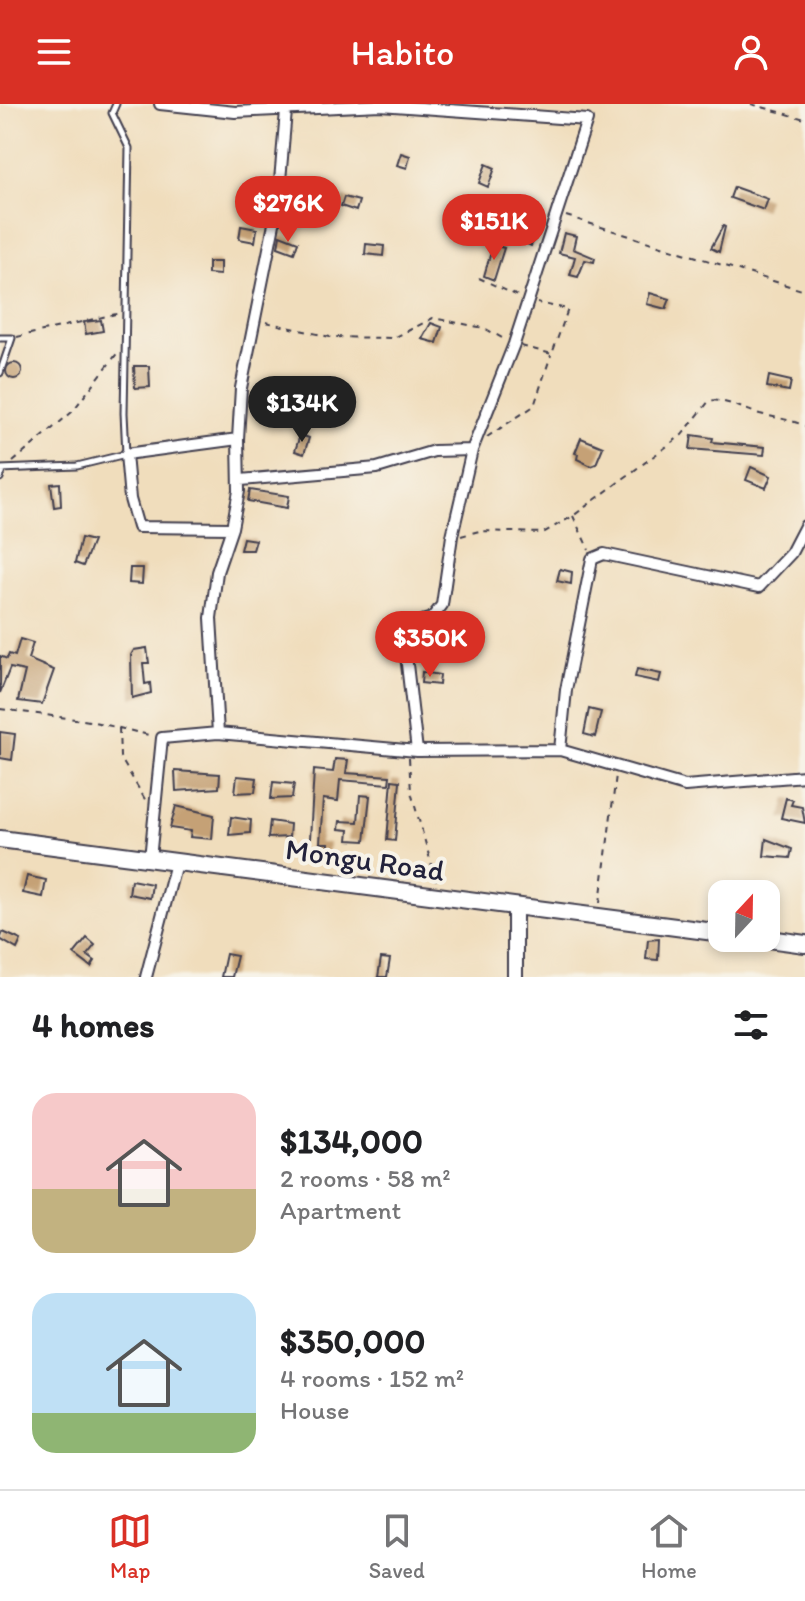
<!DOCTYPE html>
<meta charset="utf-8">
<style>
:root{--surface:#fff;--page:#f6f6f6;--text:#202124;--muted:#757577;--line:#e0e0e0;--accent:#d93025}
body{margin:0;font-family:Itim,sans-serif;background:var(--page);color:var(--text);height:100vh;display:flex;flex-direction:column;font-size:30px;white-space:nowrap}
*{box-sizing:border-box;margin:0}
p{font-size:26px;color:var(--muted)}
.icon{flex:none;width:44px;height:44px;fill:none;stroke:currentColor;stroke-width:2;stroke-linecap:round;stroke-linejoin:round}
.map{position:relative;height:873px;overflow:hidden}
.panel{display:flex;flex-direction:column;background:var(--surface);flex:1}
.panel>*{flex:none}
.needle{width:52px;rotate:22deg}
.controls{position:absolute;left:708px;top:776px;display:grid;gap:16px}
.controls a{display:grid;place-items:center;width:72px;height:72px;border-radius:16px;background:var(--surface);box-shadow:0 4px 12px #0003;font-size:40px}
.price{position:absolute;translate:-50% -68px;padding:0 18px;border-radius:28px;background:var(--accent);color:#fff;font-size:26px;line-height:52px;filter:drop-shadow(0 2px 4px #0008)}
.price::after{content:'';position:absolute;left:50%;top:48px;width:24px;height:18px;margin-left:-12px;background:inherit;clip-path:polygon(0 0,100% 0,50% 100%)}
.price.selected{background:#222;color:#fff}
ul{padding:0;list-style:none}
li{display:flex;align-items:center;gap:24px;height:200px;padding:0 32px}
li span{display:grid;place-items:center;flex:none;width:224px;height:160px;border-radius:24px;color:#555}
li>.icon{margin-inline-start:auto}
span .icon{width:96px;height:96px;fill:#fffc;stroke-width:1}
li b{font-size:34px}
h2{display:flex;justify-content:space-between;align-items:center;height:96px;padding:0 32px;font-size:34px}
header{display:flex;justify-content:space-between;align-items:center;height:104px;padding:0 32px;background:var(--accent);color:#fff;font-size:36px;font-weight:600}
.menu{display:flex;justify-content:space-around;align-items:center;height:112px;border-top:2px solid var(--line);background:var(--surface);font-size:22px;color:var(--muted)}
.menu a{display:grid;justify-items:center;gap:4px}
.menu .selected{color:var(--accent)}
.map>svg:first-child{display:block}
</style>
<header><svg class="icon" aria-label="menu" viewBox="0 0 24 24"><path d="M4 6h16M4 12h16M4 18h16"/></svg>Habito<svg class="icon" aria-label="person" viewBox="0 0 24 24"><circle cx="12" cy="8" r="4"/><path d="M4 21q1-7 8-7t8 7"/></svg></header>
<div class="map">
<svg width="805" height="873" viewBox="0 0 805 873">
<rect width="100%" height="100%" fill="#f7f3e8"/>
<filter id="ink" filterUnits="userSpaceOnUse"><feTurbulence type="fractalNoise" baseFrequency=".0125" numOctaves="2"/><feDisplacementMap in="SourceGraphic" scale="16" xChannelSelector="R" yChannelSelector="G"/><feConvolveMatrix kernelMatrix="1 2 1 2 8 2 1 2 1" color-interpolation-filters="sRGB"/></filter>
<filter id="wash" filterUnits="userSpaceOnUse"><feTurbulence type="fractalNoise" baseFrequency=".006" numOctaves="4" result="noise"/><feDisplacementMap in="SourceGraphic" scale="32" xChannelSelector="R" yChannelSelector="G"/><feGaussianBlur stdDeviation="1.8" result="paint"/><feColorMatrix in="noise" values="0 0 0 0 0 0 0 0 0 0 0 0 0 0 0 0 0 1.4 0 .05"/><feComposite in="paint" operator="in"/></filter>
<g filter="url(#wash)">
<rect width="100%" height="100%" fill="#f0ddbc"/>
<g id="blocks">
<path fill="#c5a176" d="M401,49L410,52L407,64L397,61Z
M486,60L495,64L488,83L479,79Z
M734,83L768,95L764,106L730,94Z
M344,93L359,97L356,107L341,102Z
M241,122L257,125L255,138L239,135Z
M723,122L725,123L719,148L711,144Z
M523,126L536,132L531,142L518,136Z
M564,129L576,132L573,145L595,154L594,158L585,156L578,173L570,171L575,153L559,149Z
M280,131L298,138L294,149L278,143Z
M366,140L384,142L383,152L365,150Z
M493,141L504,144L494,176L484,172Z
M208,158H220V171L208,170Z
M650,189L670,195L666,205L647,200Z
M101,216L103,227L86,230L84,218Z
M431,219L442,223L437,239L422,235Z
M6 267a8 8 0 1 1 16 0a8 8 0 1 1-16 0Z
M134,262H149L150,283L135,284Z
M769,272L791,277L789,287L767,283Z
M300,331L309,334L304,350L295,347Z
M692,331L713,334L712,338L765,343L764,351L690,345Z
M581,334L603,343L596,360L591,362L577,355L578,350L575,349Z
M751,363L771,372L766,384L746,376Z
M60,379L61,402L54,403L51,380Z
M250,386L289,392L287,404L248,397Z
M81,434L93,437L83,462L75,459Z
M243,434L256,436L253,446H240Z
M130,464H143L142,480L129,479Z
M560,465L572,468L571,480L557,477Z
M20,535L33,539L28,555L54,566L42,600L18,597L25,567L10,564L0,589V552L7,555L9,550L15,552Z
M147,544L149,559H143L145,580L150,579L151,589L132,594L131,551L134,546Z
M637,565L661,570L659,578L635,573Z
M422,568L440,571L439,581L421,579Z
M589,605L601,608L595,633L584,630Z
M0,628L15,630L12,656L0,654Z
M335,655L348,656L346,669L390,672L389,680L340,676L338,697L323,695L320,739H329L328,750L309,752L314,666L333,668Z
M175,667L220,670L219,684L176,687Z
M237,672L257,674L255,688L235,689Z
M392,676L400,677L395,737L387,736Z
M273,678L294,680L292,694L271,695Z
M360,691L370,692L365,737L348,736L349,726L339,725L340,717L358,718Z
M786,694L793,696L791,701L802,703L805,719L781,714Z
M176,702L214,711L212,735L190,733L191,727L170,724Z
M231,713L251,716L250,729L229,731Z
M270,717L290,720L289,733L268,734Z
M766,735L792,745L790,754L764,752Z
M27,772L46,776L43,793L23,789Z
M131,776L152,780L150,794L129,790Z
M3,828L21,836L17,845L0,835Z
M87,834L95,841L87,851L95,857L91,863L74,850Z
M659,835L658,856L646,855L648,836Z
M226,850L237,852L232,873H221Z
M381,854L390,855L387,873H378Z"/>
</g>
</g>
<g filter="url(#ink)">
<use href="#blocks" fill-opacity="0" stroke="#413e4e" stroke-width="2"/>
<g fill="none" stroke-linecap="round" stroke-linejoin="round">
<defs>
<path id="lane" d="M0,234H12L0,269
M0,365L77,362L126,350L124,309L129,44L112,9L116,0
M0,374L3,366"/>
<path id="street" d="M160,0L235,8L380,1L587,16L514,240L472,346L452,432L442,501L432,514L409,521L404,534L417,647
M238,335L241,284L278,100L286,7
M241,376L377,364L434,347L472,346
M218,629L211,514L217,468L232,424L239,387L238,335L126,350L130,395L138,423L232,424
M560,646L566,586L592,455L604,450L759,483L791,449L805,422
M150,755L162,634L218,629L417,647L560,646L685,682L805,672
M146,873L176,759"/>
<path id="secondary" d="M515,873V803"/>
<path id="primary" d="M0,735L722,829
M762,834L805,840"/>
</defs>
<use href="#lane" stroke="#413e4e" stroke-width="9"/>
<use href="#street" stroke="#413e4e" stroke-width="14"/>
<use href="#secondary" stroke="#413e4e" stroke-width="18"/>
<use href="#primary" stroke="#413e4e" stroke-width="20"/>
<path stroke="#413e4e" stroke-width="2" stroke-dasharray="6 6" stroke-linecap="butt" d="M751,0L805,15
M566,112L805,187
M479,174L520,193
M266,218L330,233L394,234L433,214L484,224L504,235
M17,233L120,209
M521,242L552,250L568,205L537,199
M487,333L534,302L551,251
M13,358L72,308L119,247
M573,412L589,446
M461,432L479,427L543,429L573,412L682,331L710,296C730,297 742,305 760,310C776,314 790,315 805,322
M0,605L90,617L153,632
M119,624L120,653L146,697
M409,654L411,688L437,780
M600,799L616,671"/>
<use href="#lane" stroke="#fff" stroke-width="5"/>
<use href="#street" stroke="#fff" stroke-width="10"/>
<use href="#secondary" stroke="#fff" stroke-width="14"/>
<use href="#primary" stroke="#fff" stroke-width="16"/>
</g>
</g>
<g text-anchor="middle" stroke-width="8" stroke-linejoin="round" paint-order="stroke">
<g font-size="30" fill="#22223b" stroke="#f7f3e8">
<text transform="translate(365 756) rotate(8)" y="10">Mongu Road</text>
</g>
</g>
</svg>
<div class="controls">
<a><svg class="needle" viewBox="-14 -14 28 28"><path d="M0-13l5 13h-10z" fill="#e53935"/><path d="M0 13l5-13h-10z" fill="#757577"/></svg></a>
</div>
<b class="price" style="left:288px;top:140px">$276K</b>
<b class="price" style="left:494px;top:158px">$151K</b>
<b class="price selected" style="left:302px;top:340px">$134K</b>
<b class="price" style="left:430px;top:575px">$350K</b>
</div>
<section class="panel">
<h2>4 homes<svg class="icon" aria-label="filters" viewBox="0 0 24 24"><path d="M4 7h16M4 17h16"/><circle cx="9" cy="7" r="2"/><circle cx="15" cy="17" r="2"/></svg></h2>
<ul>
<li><span style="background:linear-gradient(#f6c9c9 60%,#c2b280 0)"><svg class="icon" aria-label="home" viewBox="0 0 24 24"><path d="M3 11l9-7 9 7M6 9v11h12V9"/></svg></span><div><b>$134,000</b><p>2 rooms · 58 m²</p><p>Apartment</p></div></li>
<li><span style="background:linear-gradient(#bfe0f5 75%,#8fb573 0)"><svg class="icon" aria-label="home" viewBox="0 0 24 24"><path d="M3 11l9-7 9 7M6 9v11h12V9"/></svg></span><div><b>$350,000</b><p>4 rooms · 152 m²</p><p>House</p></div></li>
</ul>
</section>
<nav class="menu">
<a class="selected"><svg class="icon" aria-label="map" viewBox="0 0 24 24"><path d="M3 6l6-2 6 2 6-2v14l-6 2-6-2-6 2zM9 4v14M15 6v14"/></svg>Map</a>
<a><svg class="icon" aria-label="saved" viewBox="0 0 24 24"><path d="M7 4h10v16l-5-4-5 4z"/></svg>Saved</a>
<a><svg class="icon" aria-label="home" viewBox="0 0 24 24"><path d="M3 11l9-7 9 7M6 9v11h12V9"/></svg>Home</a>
</nav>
